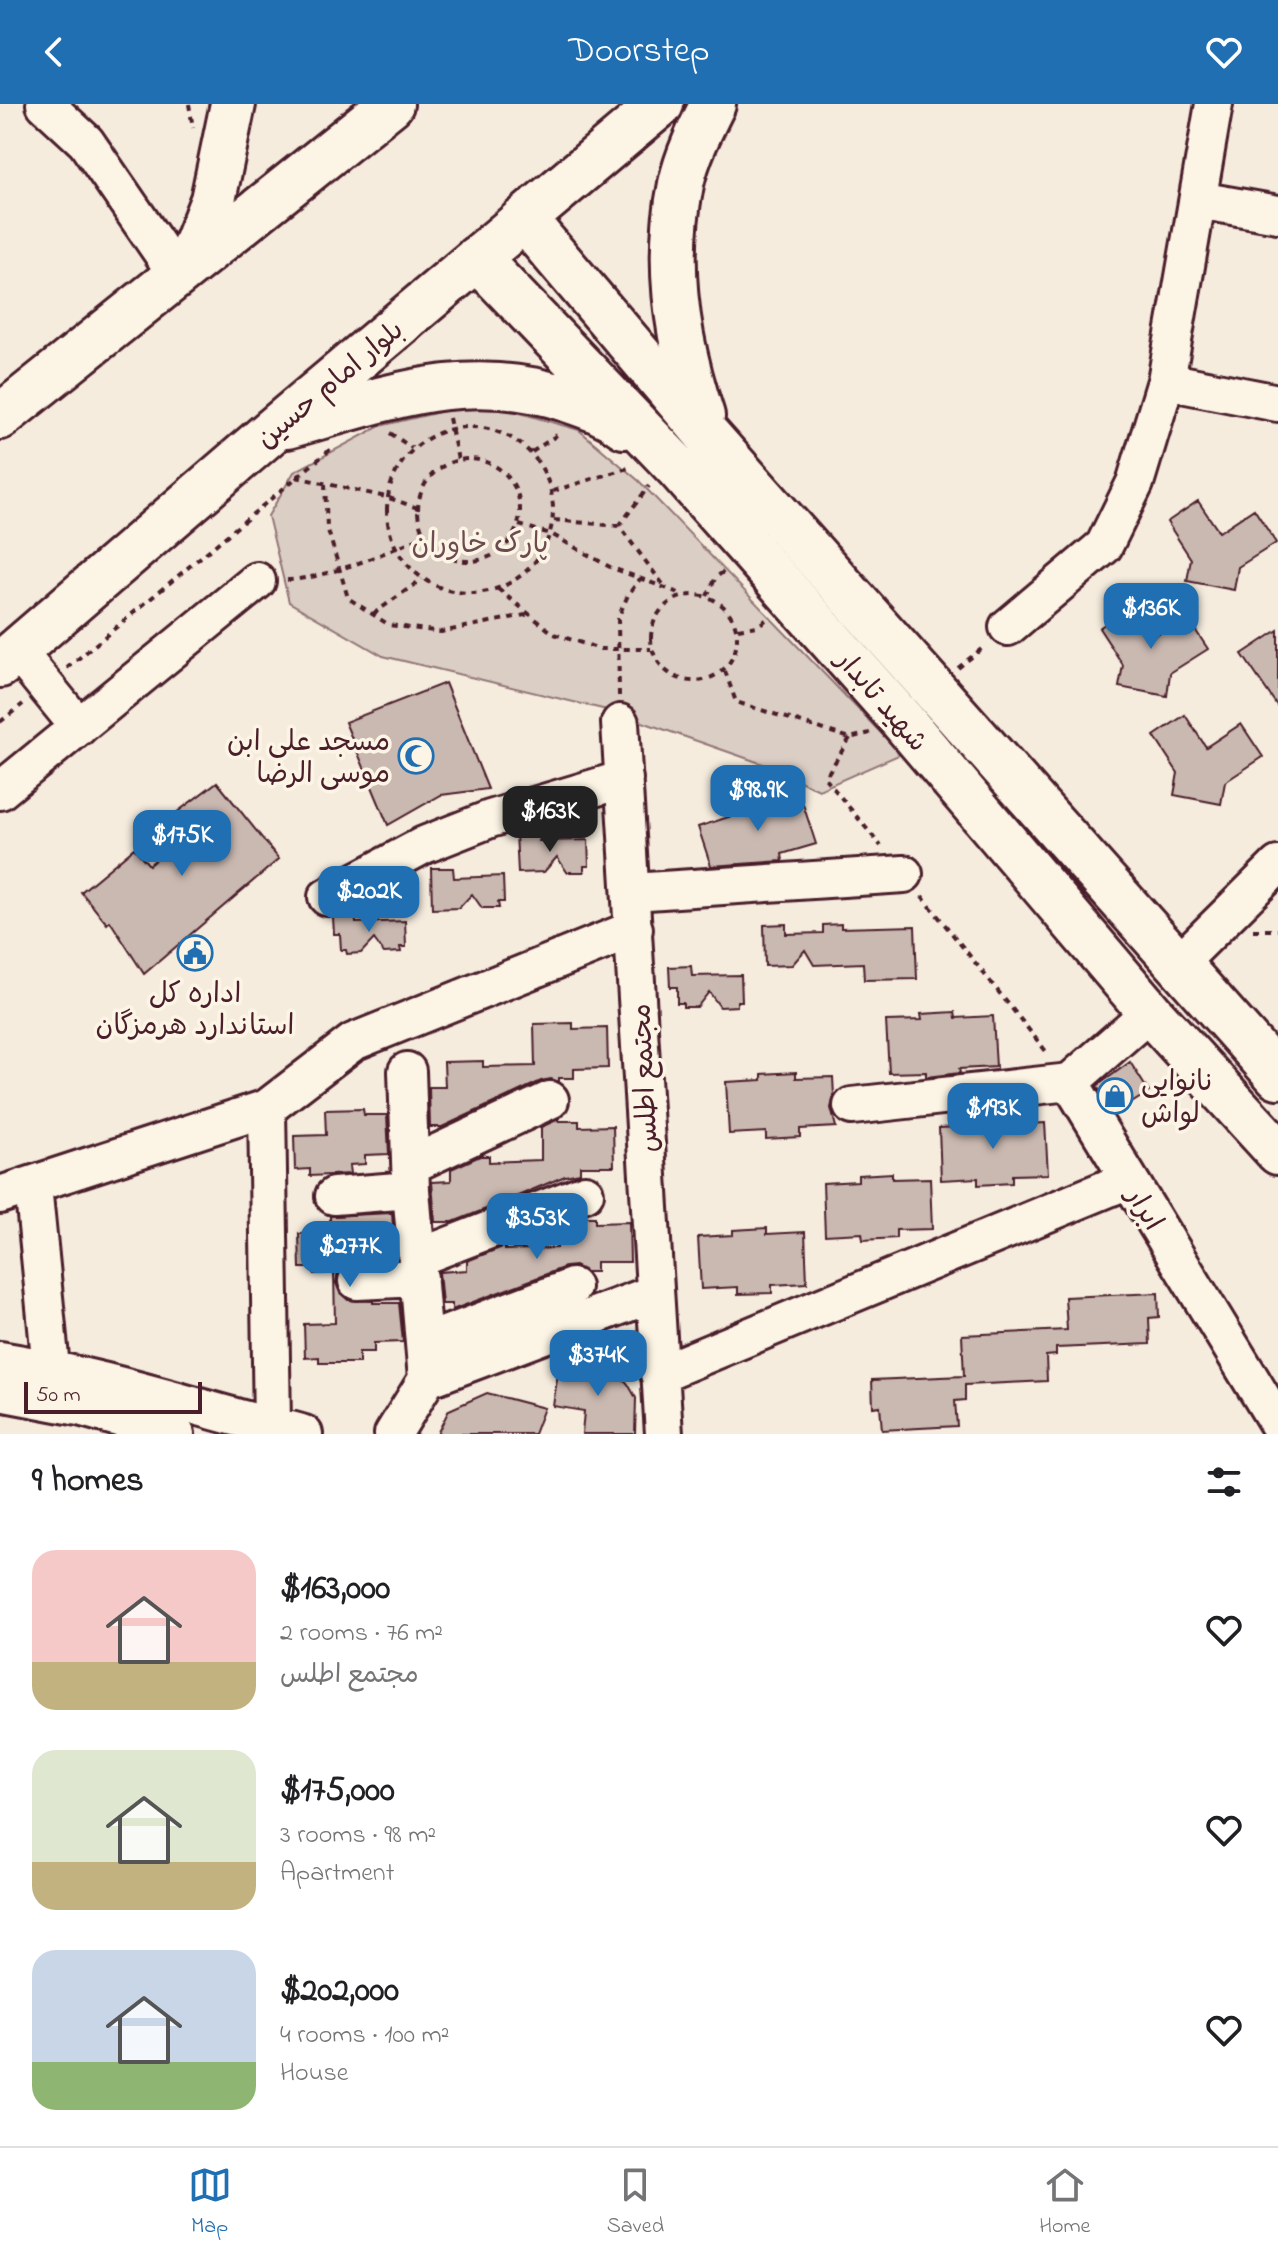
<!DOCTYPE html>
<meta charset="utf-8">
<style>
:root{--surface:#fff;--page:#f6f6f6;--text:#202124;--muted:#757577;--line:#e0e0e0;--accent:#1f6fb2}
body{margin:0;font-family:"Indie Flower","Playpen Sans Arabic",sans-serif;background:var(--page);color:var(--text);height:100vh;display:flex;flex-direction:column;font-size:30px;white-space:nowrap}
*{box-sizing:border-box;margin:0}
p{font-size:26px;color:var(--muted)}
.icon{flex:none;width:44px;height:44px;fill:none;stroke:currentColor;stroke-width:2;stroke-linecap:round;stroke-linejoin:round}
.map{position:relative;height:1330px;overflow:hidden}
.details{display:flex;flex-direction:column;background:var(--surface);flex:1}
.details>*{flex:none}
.scale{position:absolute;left:24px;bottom:20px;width:178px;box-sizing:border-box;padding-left:8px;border:4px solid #4a1f2b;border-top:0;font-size:22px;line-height:28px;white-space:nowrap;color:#4a1f2b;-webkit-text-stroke:6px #fcf5e5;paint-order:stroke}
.price{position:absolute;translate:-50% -68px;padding:0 18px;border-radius:16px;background:var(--accent);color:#fff;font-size:26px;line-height:52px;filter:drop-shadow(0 2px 4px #0008)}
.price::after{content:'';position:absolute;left:50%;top:48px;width:24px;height:18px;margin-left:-12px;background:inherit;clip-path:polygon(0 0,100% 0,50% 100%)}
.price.active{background:#222;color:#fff}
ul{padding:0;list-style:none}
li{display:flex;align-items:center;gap:24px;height:200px;padding:0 32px}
li span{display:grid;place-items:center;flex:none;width:224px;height:160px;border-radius:24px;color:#555}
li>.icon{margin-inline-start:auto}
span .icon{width:96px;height:96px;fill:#fffc;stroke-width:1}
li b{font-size:34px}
h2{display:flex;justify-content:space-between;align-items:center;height:96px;padding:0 32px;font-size:34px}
header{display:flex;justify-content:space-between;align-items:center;height:104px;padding:0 32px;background:var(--accent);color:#fff;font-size:36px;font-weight:600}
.menu{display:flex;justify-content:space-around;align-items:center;height:112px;border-top:2px solid var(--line);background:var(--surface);font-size:22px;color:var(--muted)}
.menu a{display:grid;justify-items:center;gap:4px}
.menu .active{color:var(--accent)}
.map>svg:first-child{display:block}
</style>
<header><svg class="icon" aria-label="back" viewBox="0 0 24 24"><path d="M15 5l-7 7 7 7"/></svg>Doorstep<svg class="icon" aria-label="heart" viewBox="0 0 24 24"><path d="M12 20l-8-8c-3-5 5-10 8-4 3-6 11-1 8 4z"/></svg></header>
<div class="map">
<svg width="1278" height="1330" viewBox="0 0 1278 1330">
<rect width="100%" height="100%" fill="#f5ecde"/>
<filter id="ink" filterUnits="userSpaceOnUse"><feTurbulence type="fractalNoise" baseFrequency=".0125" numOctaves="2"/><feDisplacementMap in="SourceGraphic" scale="16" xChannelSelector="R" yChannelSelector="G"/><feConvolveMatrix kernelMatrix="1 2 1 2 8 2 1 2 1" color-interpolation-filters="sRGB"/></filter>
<g filter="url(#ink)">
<path fill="#dbcec4" stroke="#927678" stroke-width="2" d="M482,298L579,326L639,377L901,650L819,686L763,660L611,607L383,552L289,498L268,412L294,368L380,322Z"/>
<path fill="#cab9b1" stroke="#4a1f2b" stroke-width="2" d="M1198,397L1219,428L1254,405L1276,439L1238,463L1234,486L1187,477L1191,455L1167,418Z
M1130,503L1151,534L1186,512L1208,545L1170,569L1167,592L1119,583L1123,561L1099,524Z
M1278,526V603L1242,550Z
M445,579L488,685L441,691L388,721L345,618Z
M1185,611L1206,643L1241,620L1263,653L1225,678L1221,700L1174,691L1178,669L1154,632Z
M217,678L279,755L144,870L110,817L107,820L81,788L134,744L149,761L179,736L168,715Z
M800,691L816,740L782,750L783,757L711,762L698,723L732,712L730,707L763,696L765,702Z
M539,727V737L588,736L589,762H584V768H567L557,753L544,768L518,769L516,729Z
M431,764H453L454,774L503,772L504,798H498L499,804H482L472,790L459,804L432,805Z
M355,808L356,819L405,817L406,843H400L401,848L384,849L374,835L361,849L347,850L346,846H341L340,830H334L333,813L342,809Z
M786,820V830L823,829V821L841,820V824L915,822L917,875L864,876L863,859L814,861L805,846L792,861L765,862L764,821Z
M691,862L692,872L741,871L742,897H737V902L720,903L709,888L697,903H683V899H677V883H670L669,863Z
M955,908L956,914L993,912L996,963L959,965L960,969L926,973V968L889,969L886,917L922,916L921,910Z
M573,919V925L607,924L608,964L574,965V974H559V978L551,975L541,977L442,1023H430L429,983H445L444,958L483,957V963L535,962L534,920Z
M1130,958L1149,988L1114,1010L1097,982Z
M796,968V974L833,973L834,992L831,1004L836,1023L800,1025V1033L766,1035V1028L729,1030L726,978L762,976V970Z
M363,1005L364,1011H387L389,1050L365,1051V1060L349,1061L350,1070L310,1072V1065L295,1066L294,1032L326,1031L325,1006Z
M559,1015V1017H579V1023L613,1022L614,1062H580V1069L565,1072L506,1097H491V1103L453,1118H435L432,1078L451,1077V1065L480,1052H489V1058L541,1056V1023Z
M1008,1015V1021L1045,1019L1048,1070L1012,1071V1079L978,1081V1074L941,1076L939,1024L974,1022L973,1016Z
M892,1069V1075L930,1074L932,1125L896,1126V1134L863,1136L862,1129L825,1131L823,1079L858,1077V1071Z
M392,1109L395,1148L369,1149V1155L346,1159L338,1168L336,1179L340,1189L348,1196L373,1197V1199H399L403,1238L374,1239V1248H359V1259H319V1253L305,1254L304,1220L335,1219L334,1169L314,1170V1164H300L299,1130L330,1129V1112Z
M581,1113H595V1119L629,1118L630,1158H596V1168H586L575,1162L565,1163L452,1206V1200H442L439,1168L467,1166V1157L505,1142V1146L557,1144V1122Z
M767,1124V1130L805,1128L807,1179L772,1181V1189L738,1190V1183L701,1185L698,1133L733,1131V1126Z
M1158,1189L1159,1213L1149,1214L1150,1240L1056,1244V1251L1046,1252L1047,1277L965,1281V1296L955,1297L957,1322L882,1326L880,1302L873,1303L872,1276L964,1272L962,1231L1067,1226L1065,1193Z
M589,1253L611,1260L628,1280L636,1294L635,1330H582L584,1307L553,1302L559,1262L586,1266Z
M487,1289L544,1304L534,1330H437L449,1306Z"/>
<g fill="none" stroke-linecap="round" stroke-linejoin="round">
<defs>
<path id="minor" d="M45,0L86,38L178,172
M1198,96L1278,110
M1166,277L1278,299
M1008,523L1104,442L1135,379L1166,277L1214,0
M17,547L79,623
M620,619L664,1330
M0,687L257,477
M632,788L904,770
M327,793L424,741L490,715L624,675
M1179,859L1278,761
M1150,908L1070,978L1278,1320
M407,967L411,1086L427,1275
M852,1002L1070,978
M267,1004L272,1320
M411,1061L550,996
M33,1081L51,1264
M0,1091L267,1004L353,938L634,825
M334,1092L411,1086
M417,1154L585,1089
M357,1177L419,1174
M424,1239L572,1183
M0,1256C82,1269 159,1292 239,1314C260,1320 283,1323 304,1330
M659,1270L1128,1076
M0,1288L79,1303L176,1330
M393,1330L427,1275L655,1189"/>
<path id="major" d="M524,115L709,333L1278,972
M477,154L677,363L901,615L1150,908L1278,1048
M187,162L213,96L233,0
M702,312C677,238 665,158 681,80C687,52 700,26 713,0
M0,313L391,0
M287,322C385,295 468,261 569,296C590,303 607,309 624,322
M0,561L273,326L661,0"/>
</defs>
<use href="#minor" stroke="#4a1f2b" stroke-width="42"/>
<use href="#major" stroke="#4a1f2b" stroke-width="50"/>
<path stroke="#4a1f2b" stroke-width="4" stroke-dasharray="6 6" stroke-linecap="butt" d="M189,0L193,24
M449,314L458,356
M387 406a83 83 0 1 1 166 0a83 83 0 1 1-166 0Z
M390,329L412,344
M532,348L560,329
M418 406a51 51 0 1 1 102 0a51 51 0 1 1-102 0Z
M296,373L386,393L418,404
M325,380L327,423L348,494L389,521L441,528L530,510
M553,387L631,363
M554,416L619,422L665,483
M519,421L551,430L610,463L684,491
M619,422L649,382
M287,476C325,475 390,448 424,431
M498,485L554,530L600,545H651
M651 534a43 43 0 1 1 86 0a43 43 0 1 1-86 0Z
M707,492L716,473L726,466
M373,510L422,475
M738,525L757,522L769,514
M67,564L331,345
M958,564L985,542
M725,567L736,598L850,634L870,629
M619,592L618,514L628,491L640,475
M0,618L23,600
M850,634L825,674L881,742
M922,792L1049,951
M1253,826H1278"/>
<use href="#minor" stroke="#fcf5e5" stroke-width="36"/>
<use href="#major" stroke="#fcf5e5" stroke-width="44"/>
</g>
</g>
<defs>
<symbol id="mosque-ring" viewBox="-11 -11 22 22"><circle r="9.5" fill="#fcf5e5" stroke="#1f6fb2" stroke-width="1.5"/><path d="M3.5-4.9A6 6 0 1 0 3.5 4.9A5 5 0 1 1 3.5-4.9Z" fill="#1f6fb2"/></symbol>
<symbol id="civic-ring" viewBox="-11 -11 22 22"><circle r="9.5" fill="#fcf5e5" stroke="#1f6fb2" stroke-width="1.5"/><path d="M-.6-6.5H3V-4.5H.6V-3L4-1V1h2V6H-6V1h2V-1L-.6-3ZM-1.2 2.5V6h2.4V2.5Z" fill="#1f6fb2"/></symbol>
<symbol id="shop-ring" viewBox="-11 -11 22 22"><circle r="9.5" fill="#fcf5e5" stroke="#1f6fb2" stroke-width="1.5"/><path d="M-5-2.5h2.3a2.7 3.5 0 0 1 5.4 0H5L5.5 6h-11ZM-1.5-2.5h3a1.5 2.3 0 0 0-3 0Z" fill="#1f6fb2"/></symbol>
</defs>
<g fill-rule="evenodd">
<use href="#mosque-ring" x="396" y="632" width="40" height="40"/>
<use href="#civic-ring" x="175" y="829" width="40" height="40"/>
<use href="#shop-ring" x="1095" y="972" width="40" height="40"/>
</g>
<g text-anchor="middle" stroke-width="7" stroke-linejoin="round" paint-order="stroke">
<g font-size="28" fill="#4a1f2b" stroke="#fcf5e5">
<text transform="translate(329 279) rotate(-40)" y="10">بلوار امام حسین</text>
<text transform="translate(883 596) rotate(49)" y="10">شهید تابدار</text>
<text transform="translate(643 974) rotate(-93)" y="10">مجتمع اطلس</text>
<text transform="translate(1146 1104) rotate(59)" y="10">ابرار</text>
</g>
<g font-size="28" fill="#6e4b51" stroke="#fcf5e5">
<text x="480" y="448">پارک خاوران</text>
</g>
<g font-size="28" fill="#4a1f2b" stroke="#fcf5e5" text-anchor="end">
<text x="390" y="646">مسجد علی ابن<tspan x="390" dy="32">موسی الرضا</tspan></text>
<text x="195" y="898" text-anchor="middle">اداره کل<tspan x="195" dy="32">استاندارد هرمزگان</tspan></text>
<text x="1141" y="986" text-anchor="start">نانوایی<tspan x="1141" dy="32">لواش</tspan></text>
</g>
</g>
</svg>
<div class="scale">50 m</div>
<b class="price" style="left:1151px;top:547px">$136K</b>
<b class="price" style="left:758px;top:729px">$98.9K</b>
<b class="price active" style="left:550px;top:750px">$163K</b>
<b class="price" style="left:182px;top:774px">$175K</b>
<b class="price" style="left:369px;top:830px">$202K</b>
<b class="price" style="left:993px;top:1047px">$193K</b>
<b class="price" style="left:537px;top:1157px">$353K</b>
<b class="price" style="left:350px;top:1185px">$277K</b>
<b class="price" style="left:598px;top:1294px">$374K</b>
</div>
<section class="details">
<h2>9 homes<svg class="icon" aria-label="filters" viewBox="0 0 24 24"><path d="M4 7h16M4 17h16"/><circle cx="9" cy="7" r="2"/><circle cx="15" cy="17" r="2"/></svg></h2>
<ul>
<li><span style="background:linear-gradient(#f6c9c9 70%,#c2b280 0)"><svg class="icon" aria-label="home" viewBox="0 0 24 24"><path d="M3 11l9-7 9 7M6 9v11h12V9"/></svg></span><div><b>$163,000</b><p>2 rooms · 76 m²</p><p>مجتمع اطلس</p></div><svg class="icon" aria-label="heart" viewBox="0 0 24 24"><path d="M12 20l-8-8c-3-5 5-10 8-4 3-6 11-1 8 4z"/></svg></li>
<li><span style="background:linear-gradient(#dfe7d0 70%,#c2b280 0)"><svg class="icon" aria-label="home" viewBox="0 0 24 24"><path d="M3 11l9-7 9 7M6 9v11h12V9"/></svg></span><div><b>$175,000</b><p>3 rooms · 98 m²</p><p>Apartment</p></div><svg class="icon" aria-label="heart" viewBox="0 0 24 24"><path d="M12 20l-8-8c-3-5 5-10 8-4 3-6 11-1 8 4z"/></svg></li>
<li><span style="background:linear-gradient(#c9d6e8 70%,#8fb573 0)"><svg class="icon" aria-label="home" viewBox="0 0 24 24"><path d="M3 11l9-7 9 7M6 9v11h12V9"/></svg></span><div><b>$202,000</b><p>4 rooms · 100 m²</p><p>House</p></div><svg class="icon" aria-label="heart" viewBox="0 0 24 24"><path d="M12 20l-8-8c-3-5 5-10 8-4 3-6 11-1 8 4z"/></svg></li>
</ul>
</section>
<nav class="menu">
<a class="active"><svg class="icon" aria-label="map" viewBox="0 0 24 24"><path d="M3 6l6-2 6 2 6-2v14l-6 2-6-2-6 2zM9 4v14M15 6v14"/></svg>Map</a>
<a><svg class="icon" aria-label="saved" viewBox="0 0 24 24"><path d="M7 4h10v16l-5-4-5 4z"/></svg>Saved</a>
<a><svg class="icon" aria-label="home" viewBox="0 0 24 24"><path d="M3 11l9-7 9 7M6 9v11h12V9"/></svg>Home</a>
</nav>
